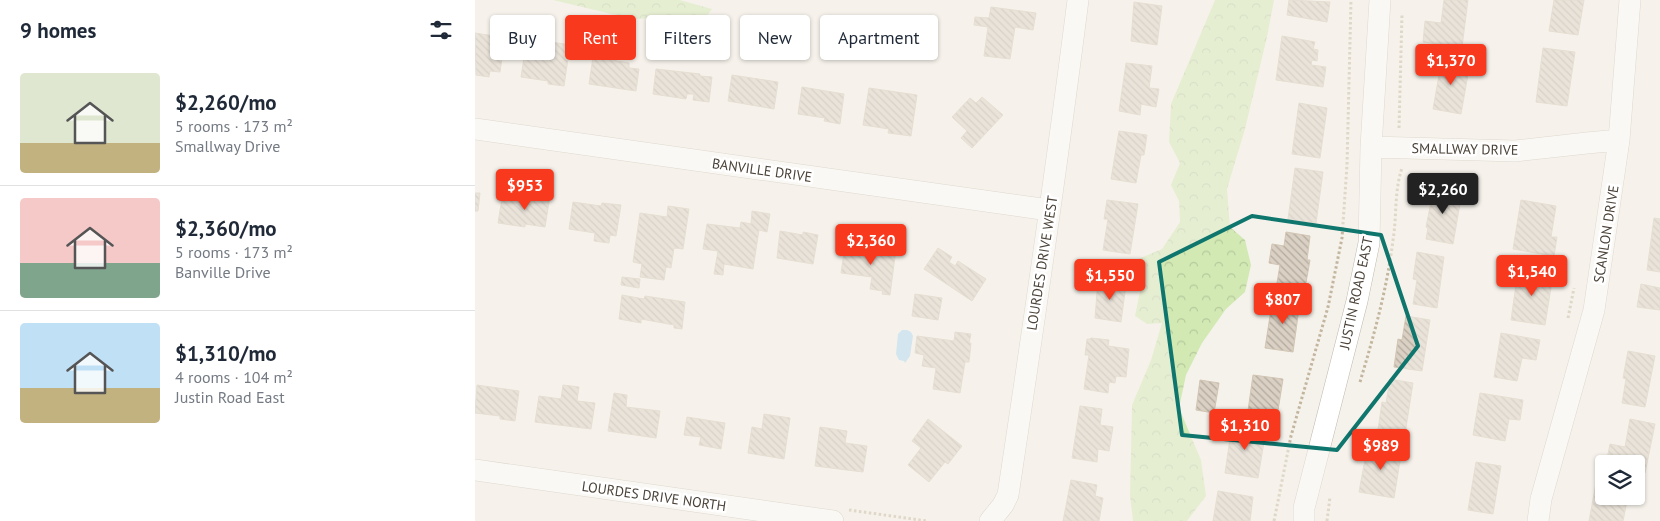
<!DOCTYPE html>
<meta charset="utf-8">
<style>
:root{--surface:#fff;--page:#f2f2f3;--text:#1f2937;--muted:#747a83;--line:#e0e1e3;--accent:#f9391e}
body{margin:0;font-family:"PT Sans",sans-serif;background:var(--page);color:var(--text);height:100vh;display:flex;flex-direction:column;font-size:19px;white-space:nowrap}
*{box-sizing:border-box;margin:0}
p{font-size:16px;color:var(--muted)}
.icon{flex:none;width:28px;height:28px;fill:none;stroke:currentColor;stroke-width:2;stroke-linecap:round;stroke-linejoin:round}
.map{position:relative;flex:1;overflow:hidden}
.sheet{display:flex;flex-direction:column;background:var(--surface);width:475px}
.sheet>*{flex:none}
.hud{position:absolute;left:15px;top:15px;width:475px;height:45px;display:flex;gap:10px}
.fabs{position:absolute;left:1120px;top:455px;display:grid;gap:10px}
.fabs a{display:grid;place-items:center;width:50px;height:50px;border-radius:5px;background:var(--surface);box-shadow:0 1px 4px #0004;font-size:25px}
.price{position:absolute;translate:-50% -42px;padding:0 11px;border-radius:5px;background:var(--accent);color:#fff;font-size:16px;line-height:32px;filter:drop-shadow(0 1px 2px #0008)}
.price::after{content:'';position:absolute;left:50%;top:30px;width:15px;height:11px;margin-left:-8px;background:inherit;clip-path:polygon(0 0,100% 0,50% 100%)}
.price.on{background:#222;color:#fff}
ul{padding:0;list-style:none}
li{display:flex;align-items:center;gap:15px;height:125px;padding:0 20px}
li+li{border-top:1px solid var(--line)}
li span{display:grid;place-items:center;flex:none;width:140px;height:100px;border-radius:5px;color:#555}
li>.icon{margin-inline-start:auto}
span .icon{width:60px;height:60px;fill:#fffc;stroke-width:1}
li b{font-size:21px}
h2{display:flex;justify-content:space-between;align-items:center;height:60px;padding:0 20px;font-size:21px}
.chip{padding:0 18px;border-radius:5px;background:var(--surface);box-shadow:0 1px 4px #0004;font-size:18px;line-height:45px}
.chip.on{background:var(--accent);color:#fff}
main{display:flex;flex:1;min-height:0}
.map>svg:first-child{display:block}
</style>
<main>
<section class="sheet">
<h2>9 homes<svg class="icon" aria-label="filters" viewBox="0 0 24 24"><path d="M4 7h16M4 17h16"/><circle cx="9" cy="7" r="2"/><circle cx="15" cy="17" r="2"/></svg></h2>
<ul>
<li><span style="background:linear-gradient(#dfe7d0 70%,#c2b280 0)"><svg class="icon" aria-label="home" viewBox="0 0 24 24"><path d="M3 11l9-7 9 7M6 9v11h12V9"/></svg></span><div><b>$2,260/mo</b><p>5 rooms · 173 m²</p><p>Smallway Drive</p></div></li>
<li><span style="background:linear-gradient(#f6c9c9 65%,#7fa58c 0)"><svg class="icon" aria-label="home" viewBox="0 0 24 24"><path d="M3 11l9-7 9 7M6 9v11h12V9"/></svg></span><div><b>$2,360/mo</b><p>5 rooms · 173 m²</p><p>Banville Drive</p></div></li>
<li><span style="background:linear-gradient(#bfe0f5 65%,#c2b280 0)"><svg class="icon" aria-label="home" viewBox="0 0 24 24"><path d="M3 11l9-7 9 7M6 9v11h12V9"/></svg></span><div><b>$1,310/mo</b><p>4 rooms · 104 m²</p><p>Justin Road East</p></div></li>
</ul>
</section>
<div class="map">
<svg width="1185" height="521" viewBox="0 0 1185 521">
<defs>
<pattern id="forest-crowns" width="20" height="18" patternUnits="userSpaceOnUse" patternTransform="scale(1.25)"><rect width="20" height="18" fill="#d2e9b4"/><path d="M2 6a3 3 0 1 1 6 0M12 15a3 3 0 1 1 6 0" fill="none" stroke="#b6c99c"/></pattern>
<pattern id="building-back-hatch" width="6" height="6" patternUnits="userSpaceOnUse" patternTransform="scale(1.25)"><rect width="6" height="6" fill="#dad0c3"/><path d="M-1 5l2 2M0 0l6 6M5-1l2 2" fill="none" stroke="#b3aa9f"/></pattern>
</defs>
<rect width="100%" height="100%" fill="#f5f2eb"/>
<path fill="url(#forest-crowns)" d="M78,0H205L237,9L228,21L184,18L157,19Z
M740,0H799L792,37L770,129L752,189L755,227L770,240L776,265L770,292L751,309L727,343L711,375L704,408L726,460L731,496L712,521H658L655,496L657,405L676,360L687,323L672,324L660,316L668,276L663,259L687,249L705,222L704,201L696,185L705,163L694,142L696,104Z"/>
<path fill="#a8d5f1" d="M427,330H432L436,332L438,336L435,356L430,363L429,361L424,360L421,354L423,334Z"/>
<path fill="url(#building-back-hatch)" stroke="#d2c5b3" d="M814,0L855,2L852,22L812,15Z
M969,0H993L987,47L948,42L950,21L966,23Z
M1079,0H1109L1103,35L1074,31Z
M659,2L687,6L682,45L656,41Z
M516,7L561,13L558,30L540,27L535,59L509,56L513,27L499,25L500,17L514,18Z
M0,33L19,36L18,43L29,44L25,72L15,71L14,77L1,75Z
M807,36L840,42L838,49L843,50L842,61L837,60L836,65L851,67L848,87L801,80Z
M52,38L95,45L89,86L73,84V81L46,77Z
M1068,48L1100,52L1092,106L1061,102Z
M118,57L154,63V68L164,69L161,91L114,84Z
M967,58L995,63L986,114L958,109Z
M651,63L677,66L674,88L684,89L681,107L666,104L665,115L644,111Z
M181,69L225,74V76L237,77L234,102L218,100L219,94H212L211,99L178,94Z
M257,75L303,82L299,109L253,101Z
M327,87L369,94L365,124L349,121L350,118L323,114Z
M394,88L442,95L436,136L413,133L414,129L388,125Z
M507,97L528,115L497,148L486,138L492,131L477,117L495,98L501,103Z
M824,103L852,108L845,158L817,154Z
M644,131L672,135L669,155H666L661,183L636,179Z
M820,168L848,172L841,223L813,219Z
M959,187L987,192L978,244L951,239L953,228L951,227Z
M55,192L75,196L70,227L50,224V227L23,223L27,198L53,202Z
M0,193H5L3,211H0Z
M632,200L663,204L655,254L628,250L633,219H629Z
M1046,200L1081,206L1076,237H1082L1079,256L1038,249Z
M98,202L126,206L127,203L146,205L141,236L135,235L134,243L119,241L120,233L94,229Z
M193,206L214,209L208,249L199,248L196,268L191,267L189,280L165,277L167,264L158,262L165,213L192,217Z
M277,211L295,214L292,232L284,230L278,269L249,264L248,275L239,274L243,251L228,249L232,224L265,228L266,222L276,224Z
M1179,218L1185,219V272L1172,270Z
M305,231L328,235V232L343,235L338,264L302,258Z
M811,232L835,236L832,260H835L830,288L802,283L805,265L794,263L797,244L809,246Z
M370,246L401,250L402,246L421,249L415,295L407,294L408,291L395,289L397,277L366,273Z
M463,248L477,257L474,262L480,266L483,261L511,279L497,301L449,269Z
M942,252L969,257L962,308L938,304L942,280L938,279Z
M1043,270L1078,275L1070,325L1036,320Z
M147,277L165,279L164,288L146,285Z
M623,280L651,284L646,322L620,318Z
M1166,284L1185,288V310L1162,307Z
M440,294L467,298L463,320L437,316Z
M147,295L169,299L170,296L210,302L207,329L199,328V325L166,319V323L144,319Z
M798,297L825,301L818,352L790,348Z
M931,316L955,320L947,371L919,367L923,339L927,340Z
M480,332L496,334L494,343H496L494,362H490L485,393L458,389L461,368L447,366L449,355L440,353L442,336L479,341Z
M1026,333L1065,340L1061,360L1047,358L1042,381L1019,377Z
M616,338L634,340L633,346L654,349L651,377L641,376L640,383L634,382L633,393L609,389L614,355H610L612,339H615Z
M1153,351L1180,356L1170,407L1147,403L1151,379L1148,378Z
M778,375L808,379L801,423L772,418Z
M915,379L938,383L930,434L903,430L907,402L911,403Z
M725,380L744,383L739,413L721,410Z
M2,385L44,391L40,421L25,419V416L0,413Z
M88,385L104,387L102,401L120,403L116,429L60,422L64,396L86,399Z
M139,393L152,395L151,407L185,411L181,438L133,431Z
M1005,393L1048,400L1045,420L1034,419L1030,441L998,435Z
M605,406L627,409L625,425L638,427L634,451L623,449L622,462L597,458Z
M289,414L315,418L309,459L273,453L277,427L287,429Z
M212,417L250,423L246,449L224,445L226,437L209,435Z
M453,419L487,446L473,464L470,462L454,482L433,465L446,448L437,441Z
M1155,419L1180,424L1170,473L1161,471V464H1131L1135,444L1150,447Z
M757,425L791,430L783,478L750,473Z
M345,427L372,431L370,443L392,446L388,472L340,466Z
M893,443L927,449L919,498L884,492Z
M1001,462L1026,466L1018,514L993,510Z
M596,480L622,485L620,496L628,498L624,521H588Z
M1121,483L1129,485V496H1153L1148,521H1114Z
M743,491L778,497L775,521H738Z"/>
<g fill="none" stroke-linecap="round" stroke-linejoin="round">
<defs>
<path id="street" d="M0,129L574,210
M896,147L1040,151L1112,143L1144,140
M0,470L358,521
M515,521L528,505L533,495C558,330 582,165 603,0
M829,521V508L882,301L894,243L896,147L905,0
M1063,521L1066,499L1119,310L1144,140L1155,0"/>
</defs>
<use href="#street" stroke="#c1b9ad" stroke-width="22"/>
<path stroke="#c3b59e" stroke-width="3" stroke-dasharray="2.5 2.5" stroke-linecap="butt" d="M924,128L927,14
M1093,318L1099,288
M885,382C899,335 912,289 918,240C922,216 919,192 927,168
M374,510L452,521
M799,521L816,436L853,307L867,238L872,165L876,0
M852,521L855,497"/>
<use href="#street" stroke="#fff" stroke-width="21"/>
</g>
<path d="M0 0H1185V521H0ZM777,216L906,235L943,346L862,450L707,435L684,262Z" fill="#f5f2eb" fill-opacity=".55" fill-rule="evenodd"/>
<path fill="none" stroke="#0f766e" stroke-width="4" stroke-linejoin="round" d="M777,216L906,235L943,346L862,450L707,435L684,262Z"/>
<g text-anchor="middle" stroke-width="5" stroke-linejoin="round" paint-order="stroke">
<g font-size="14" fill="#4a4238" stroke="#fff">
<text transform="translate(990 149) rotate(1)" y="5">SMALLWAY DRIVE</text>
<text transform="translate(287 170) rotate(8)" y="5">BANVILLE DRIVE</text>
<text transform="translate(1131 234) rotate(-81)" y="5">SCANLON DRIVE</text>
<text transform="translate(567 263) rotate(-81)" y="5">LOURDES DRIVE WEST</text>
<text transform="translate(881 293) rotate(-78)" y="5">JUSTIN ROAD EAST</text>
<text transform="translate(179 496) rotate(8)" y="5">LOURDES DRIVE NORTH</text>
</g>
</g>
</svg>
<div class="fabs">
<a><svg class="icon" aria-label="layers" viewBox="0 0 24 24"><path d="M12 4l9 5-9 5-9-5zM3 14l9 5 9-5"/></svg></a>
</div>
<b class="price" style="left:976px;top:86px">$1,370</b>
<b class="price" style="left:50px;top:211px">$953</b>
<b class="price on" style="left:968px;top:215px">$2,260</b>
<b class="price" style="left:396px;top:266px">$2,360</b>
<b class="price" style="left:1057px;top:297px">$1,540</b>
<b class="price" style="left:635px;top:301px">$1,550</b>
<b class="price" style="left:808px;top:325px">$807</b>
<b class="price" style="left:770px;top:451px">$1,310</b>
<b class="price" style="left:906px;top:471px">$989</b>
<div class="hud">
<a class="chip">Buy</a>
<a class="chip on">Rent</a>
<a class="chip">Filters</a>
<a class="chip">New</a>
<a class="chip">Apartment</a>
</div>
</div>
</main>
